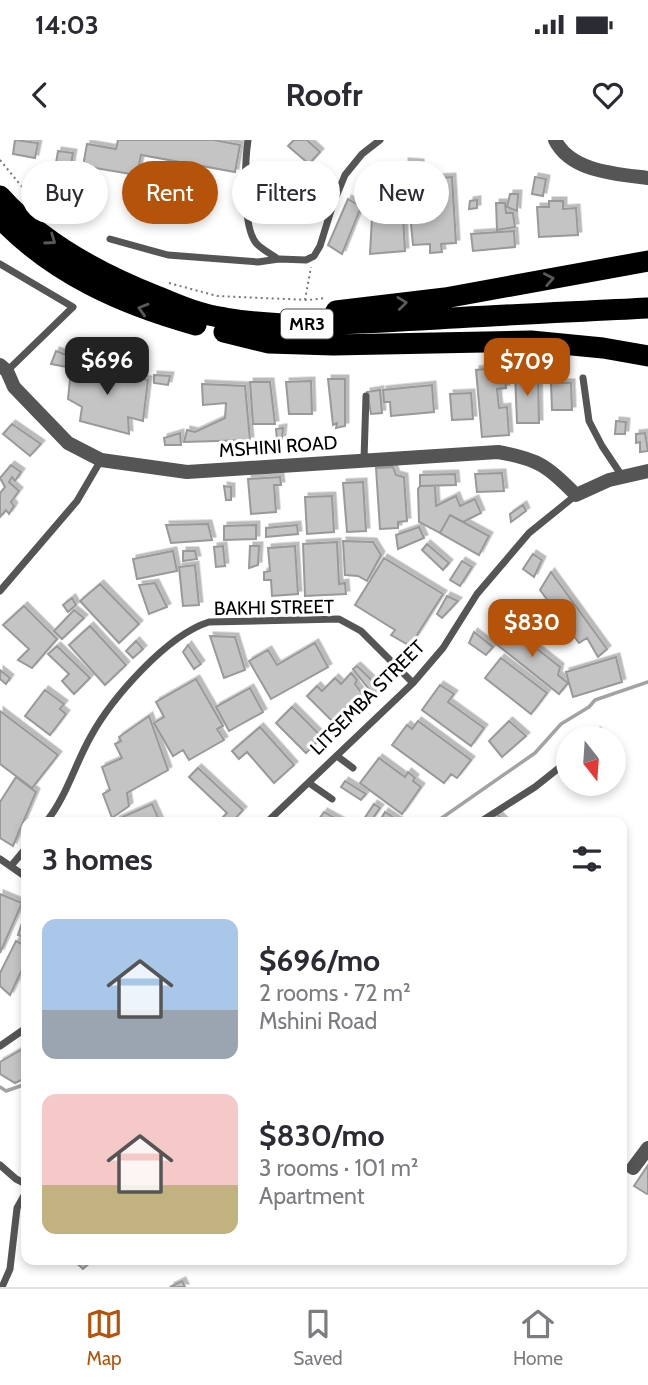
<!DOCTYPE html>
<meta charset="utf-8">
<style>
:root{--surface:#fff;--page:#f2f2f3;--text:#2b2b33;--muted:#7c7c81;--line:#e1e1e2;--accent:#b45309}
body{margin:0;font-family:Cabin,sans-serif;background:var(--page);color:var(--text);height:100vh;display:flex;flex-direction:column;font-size:26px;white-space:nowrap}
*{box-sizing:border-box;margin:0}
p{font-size:23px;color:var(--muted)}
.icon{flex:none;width:38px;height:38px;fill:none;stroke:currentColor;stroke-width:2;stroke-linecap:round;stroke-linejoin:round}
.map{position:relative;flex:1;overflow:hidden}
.panel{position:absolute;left:21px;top:677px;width:606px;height:448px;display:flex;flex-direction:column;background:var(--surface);border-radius:14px;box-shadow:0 4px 10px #0003}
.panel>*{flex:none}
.hud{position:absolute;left:21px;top:21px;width:607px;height:63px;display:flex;gap:14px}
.needle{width:46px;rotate:163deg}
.fabs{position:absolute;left:556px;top:586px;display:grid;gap:14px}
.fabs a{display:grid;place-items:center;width:70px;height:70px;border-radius:50%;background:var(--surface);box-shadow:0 4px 10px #0003;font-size:35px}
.price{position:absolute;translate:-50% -60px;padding:0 16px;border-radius:14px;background:var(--accent);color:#fff;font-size:23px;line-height:46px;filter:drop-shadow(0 2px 4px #0008)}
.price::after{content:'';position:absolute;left:50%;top:42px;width:21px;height:16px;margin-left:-10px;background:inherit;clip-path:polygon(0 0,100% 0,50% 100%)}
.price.active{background:#222;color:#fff}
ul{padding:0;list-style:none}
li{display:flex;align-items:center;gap:21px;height:175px;padding:0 21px}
li span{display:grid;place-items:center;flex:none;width:196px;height:140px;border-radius:14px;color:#555}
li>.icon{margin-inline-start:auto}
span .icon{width:84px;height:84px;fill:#fffc;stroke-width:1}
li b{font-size:30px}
h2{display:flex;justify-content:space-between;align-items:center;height:84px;padding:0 21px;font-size:30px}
.tag{padding:0 24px;border-radius:32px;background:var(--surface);box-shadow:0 4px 10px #0003;font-size:24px;line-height:63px}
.tag.active{background:var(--accent);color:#fff}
.status{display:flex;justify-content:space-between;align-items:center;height:49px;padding:0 35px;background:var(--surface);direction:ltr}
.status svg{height:19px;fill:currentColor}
header{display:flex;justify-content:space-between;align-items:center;height:91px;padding:0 21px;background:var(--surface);font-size:32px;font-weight:700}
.tab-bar{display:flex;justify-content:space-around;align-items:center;height:98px;border-top:2px solid var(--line);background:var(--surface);font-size:19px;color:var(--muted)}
.tab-bar a{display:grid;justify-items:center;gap:4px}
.tab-bar .active{color:var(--accent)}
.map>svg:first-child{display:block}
</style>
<div class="status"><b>14:03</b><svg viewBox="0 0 49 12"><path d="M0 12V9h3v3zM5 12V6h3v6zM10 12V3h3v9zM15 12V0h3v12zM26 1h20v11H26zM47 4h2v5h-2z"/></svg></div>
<header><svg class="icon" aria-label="back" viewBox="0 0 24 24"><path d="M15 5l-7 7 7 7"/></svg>Roofr<svg class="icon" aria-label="heart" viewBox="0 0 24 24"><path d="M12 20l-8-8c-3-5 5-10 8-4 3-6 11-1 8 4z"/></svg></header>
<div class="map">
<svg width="648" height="1147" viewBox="0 0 648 1147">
<defs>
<filter id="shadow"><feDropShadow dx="3.5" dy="-3.5" stdDeviation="0" flood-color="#0004"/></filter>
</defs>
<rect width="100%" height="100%" fill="#fff"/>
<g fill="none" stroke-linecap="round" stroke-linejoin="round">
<path stroke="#a3a3a3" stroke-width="3.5" d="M436,682L535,613L561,584L589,567L595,560L648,542
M0,947L6,951L26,944"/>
</g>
<path fill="#c4c4c4" stroke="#999" stroke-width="2" filter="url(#shadow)" d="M15,0L38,3L35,18L13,14Z
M118,0H214L240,5L235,32L141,15L137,35L83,26L87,4L116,9Z
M294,0H307L320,12L309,24L288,6Z
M58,11L73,13L65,60L50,58Z
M405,22L420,23L421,54L436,53L435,38L452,37L456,103L441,104L442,112L430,113V104L413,105Z
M380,26L388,31L377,55L370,50Z
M167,30L176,31L175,40L195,42L193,57L164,53Z
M535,37L546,39L543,56L532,54Z
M391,39H401L405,111L370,114L373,59L388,55Z
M299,40L318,43V49L299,48Z
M278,49L296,69L284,79L266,60Z
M510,54H518L517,71L507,67Z
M348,59L361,67L342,114L328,105Z
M477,60V68L469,69L470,61Z
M549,61H563V69L576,68L578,95L539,97L537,67H549Z
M496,63H505L506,73H513L515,87L497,90Z
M514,91L515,107L473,111L471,94Z
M56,211L69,216L67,227L51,224Z
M72,221L148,240L143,281L128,277L129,294L80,281L82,267L68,259Z
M504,227L506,248L497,249L499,268L507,267L509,295L482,297L476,230Z
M538,232L539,283H517L515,233Z
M154,235L170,236L168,245L154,243Z
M328,239H345V286L336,288L337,283L333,285Z
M311,241L312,274H289L286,242Z
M250,242H270L275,284H253Z
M551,243H571L572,270H552Z
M202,244L245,246L250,300L184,302L187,290L195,292L225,278L226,263L203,265Z
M432,245L434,272L391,276L390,262H384L383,250Z
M380,250L382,273L371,274L367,252Z
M471,253L473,279L452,280L450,254Z
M616,281L626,282L625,294H615Z
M12,284L41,304L30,316L3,294Z
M283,288L282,299H277L276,289Z
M180,293L181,305H165L164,298Z
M645,293L648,311L640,312V302L636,303V294Z
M11,325L21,332L15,341L12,337L9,342L19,351L11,362L14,366L9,374L6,370L0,377V353L5,347L0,338Z
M393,327L396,335L404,337L407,381L398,382V388L380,389L376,328Z
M502,333L504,351L477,352L475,334Z
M455,334L456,345L420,346V335Z
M280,337L281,345H274L276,372L251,374L248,339Z
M363,342L366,391L347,392L343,343Z
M224,346L231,347V360H226Z
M420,346H435L436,366L456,356L460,366L475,359L481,373L463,382L450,375L440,393L419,382L418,349Z
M332,356L334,392L307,394L305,357Z
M523,365L526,371L511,382L510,374Z
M450,375L489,396L479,415L440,393Z
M208,384L212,400L171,403L166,385Z
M256,385V399L224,400V386Z
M297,385L298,394L266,397V388Z
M419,387L424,398L398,409L396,395Z
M343,401L373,402L381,415L367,441L358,436L345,435Z
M337,402L339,444L345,443L346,454L305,456L303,404Z
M427,404L449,423L443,430L422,410Z
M223,406L225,426L216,427L214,407Z
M250,406H259L258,425L249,428Z
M295,406L298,454L272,456L271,440H264V432L270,431L268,408Z
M173,411L177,431L137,439L133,419Z
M183,411H195L197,419L183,421Z
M533,414L542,420L534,437L523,429Z
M384,418L443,454L410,506L391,495L395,490L355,465Z
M462,421L472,427L460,446L450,440Z
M195,425L199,465L183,466L179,427Z
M551,432L607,509L598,517L587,498L579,503L540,450Z
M155,443L167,467L149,474L139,445Z
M100,444L139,484L119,503L80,461Z
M447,456L458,461L442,478L437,474Z
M72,458L76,465L68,472L63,465Z
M24,466L57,499L32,528L18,520L29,509L3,485Z
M74,470L84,478L62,499L54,491Z
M90,486L126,525L105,545L69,505Z
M508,486L560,527L558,535L568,543L559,554L495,503Z
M474,492L493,507L486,515L469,503Z
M210,496L235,497L245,530L224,538Z
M136,501L143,509L133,518L126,511Z
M315,503L328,527L271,559L249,521L268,510L277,525Z
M188,505L201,524L194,529L183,512Z
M57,506L90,538L74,554L62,541L69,534L48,514Z
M616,517L622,542L573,557L566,532Z
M501,518L547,553L531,574L485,538Z
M357,526L384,552L375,557L353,529Z
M0,530L10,538L6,544L0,539Z
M351,533L357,540L355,544L369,563L338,587L307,556L317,546L322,551L335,538L341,544Z
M196,539L223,586L217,589L224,600L189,620L183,610L173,616L154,583L164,577L156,562Z
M440,545L454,554L448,562L484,588L471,606L422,570Z
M250,548L263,572L229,591L216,567Z
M45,550L64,564L60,569L66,574L50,595L25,576Z
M292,567L322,597L306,613L276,583Z
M0,571L58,615L32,648L0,624Z
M149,576L168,630L127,653L129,666L112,678L103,654L110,650L102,627L122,618L115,604L121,601L119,597Z
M418,581L471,620L457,638L451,634L444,643L392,605L407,585L412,589Z
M509,581L526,596L502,617L489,601Z
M260,587L294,625L274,643L247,612L239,619L232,611Z
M597,591L602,598H587Z
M379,618L405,637L408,632L415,638L413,641L421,647L402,674L360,643Z
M198,628L243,670L232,682H227L222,678L227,673L189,637Z
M16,637L36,652L13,706L0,698V662Z
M345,641L366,654L361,660L341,647Z
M152,664L160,682H117L116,680Z
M374,664L380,668L370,682H362Z
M324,672L342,682H317Z
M385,672L400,682H379Z
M496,673L505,682H487Z
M0,754L22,763L0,813Z
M26,771V798L18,795Z
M16,801L26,806V821L10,855L0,846V833Z
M26,907V938L15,943L0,934V922Z
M648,1025V1053L647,1054L634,1046Z
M73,1120H93L83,1129Z
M182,1141L185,1147H170Z"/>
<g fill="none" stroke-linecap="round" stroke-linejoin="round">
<path stroke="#777" stroke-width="2" stroke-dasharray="2 3.5" stroke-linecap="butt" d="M0,20L46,76
M169,143L217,156L309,160L326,158
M305,160L311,127"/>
<path stroke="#555" stroke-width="7" d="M248,0C245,21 242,86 256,103C261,109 271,114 278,119
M110,99L168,115L258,122L279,119L306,120L314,116L320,106L333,64L345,35L362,14L380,0
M0,124L73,167L7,231
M583,238L589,281L602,306L622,336
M364,319L366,256
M0,451L77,361L101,320
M337,616L353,628
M309,643L332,659
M46,682C66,658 75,624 91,596C112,558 167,495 209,482L339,479L361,491L413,543
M267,682L413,543L443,508L477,454L529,393L576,355
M480,682L535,647L569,620
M0,719L26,737
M11,726L26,708
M0,906L26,888
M0,1025L16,1039L26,1044
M2,1147L10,1129L17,1068L26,1052"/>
<path stroke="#555" stroke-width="14" d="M555,0C571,32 617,34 648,38
M0,225L7,231L14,247L68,303L101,320L187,332L498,312C538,319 548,326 576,355L609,340L648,331
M633,1028L648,1008"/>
<path stroke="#000" stroke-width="21" d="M0,56C42,103 100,134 159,157C180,166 202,175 225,178C289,189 356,183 420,180C496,175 572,172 648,168
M0,78C53,134 123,165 196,185
M336,171L445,158L648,121
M224,192L269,203L333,205L531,201L603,208L648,216"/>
</g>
<defs><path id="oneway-chevron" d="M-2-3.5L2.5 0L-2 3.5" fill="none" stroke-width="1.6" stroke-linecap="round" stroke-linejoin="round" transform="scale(1.75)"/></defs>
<g stroke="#595959">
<use href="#oneway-chevron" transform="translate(51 100) rotate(35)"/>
<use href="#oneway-chevron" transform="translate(549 139) rotate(-11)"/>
<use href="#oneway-chevron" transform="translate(402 163) rotate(-7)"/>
<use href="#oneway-chevron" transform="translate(143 169) rotate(-163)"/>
</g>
<g text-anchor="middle" stroke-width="6" stroke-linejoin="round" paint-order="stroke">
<rect fill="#fff" stroke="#4c4c4c" stroke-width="2" x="281" y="169.5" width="52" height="29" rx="5"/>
<g font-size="18" font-weight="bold" fill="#000">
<text x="307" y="190">MR3</text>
</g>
<g font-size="19" fill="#000" stroke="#fff">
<text transform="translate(278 306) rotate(-4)" y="7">MSHINI ROAD</text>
<text transform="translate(274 467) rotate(-1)" y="7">BAKHI STREET</text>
<text transform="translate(367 557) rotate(-45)" y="7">LITSEMBA STREET</text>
</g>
</g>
</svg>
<div class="fabs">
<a><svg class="needle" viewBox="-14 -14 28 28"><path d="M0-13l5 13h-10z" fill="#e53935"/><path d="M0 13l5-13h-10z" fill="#7c7c81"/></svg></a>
</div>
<b class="price active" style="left:107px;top:257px">$696</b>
<b class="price" style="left:527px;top:258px">$709</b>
<b class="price" style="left:532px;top:519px">$830</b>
<div class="hud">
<a class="tag">Buy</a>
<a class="tag active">Rent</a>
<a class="tag">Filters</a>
<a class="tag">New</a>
</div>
<section class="panel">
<h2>3 homes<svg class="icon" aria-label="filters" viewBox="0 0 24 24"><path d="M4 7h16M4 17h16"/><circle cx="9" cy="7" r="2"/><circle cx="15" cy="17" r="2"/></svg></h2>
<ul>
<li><span style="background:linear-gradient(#a9c7e8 65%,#9aa5b1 0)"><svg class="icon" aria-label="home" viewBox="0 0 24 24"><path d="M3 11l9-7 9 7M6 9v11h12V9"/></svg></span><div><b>$696/mo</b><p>2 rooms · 72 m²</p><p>Mshini Road</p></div></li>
<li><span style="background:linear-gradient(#f6c9c9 65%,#c2b280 0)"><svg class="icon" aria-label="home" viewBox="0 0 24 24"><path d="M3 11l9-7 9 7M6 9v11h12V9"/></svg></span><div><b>$830/mo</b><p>3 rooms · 101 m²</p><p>Apartment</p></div></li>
</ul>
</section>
</div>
<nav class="tab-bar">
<a class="active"><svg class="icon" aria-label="map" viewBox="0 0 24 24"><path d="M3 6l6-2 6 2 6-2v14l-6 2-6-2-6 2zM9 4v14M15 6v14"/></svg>Map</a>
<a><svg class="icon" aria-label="saved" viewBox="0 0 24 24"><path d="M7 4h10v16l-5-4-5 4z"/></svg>Saved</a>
<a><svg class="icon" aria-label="home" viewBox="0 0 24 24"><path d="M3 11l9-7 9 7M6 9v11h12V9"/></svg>Home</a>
</nav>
